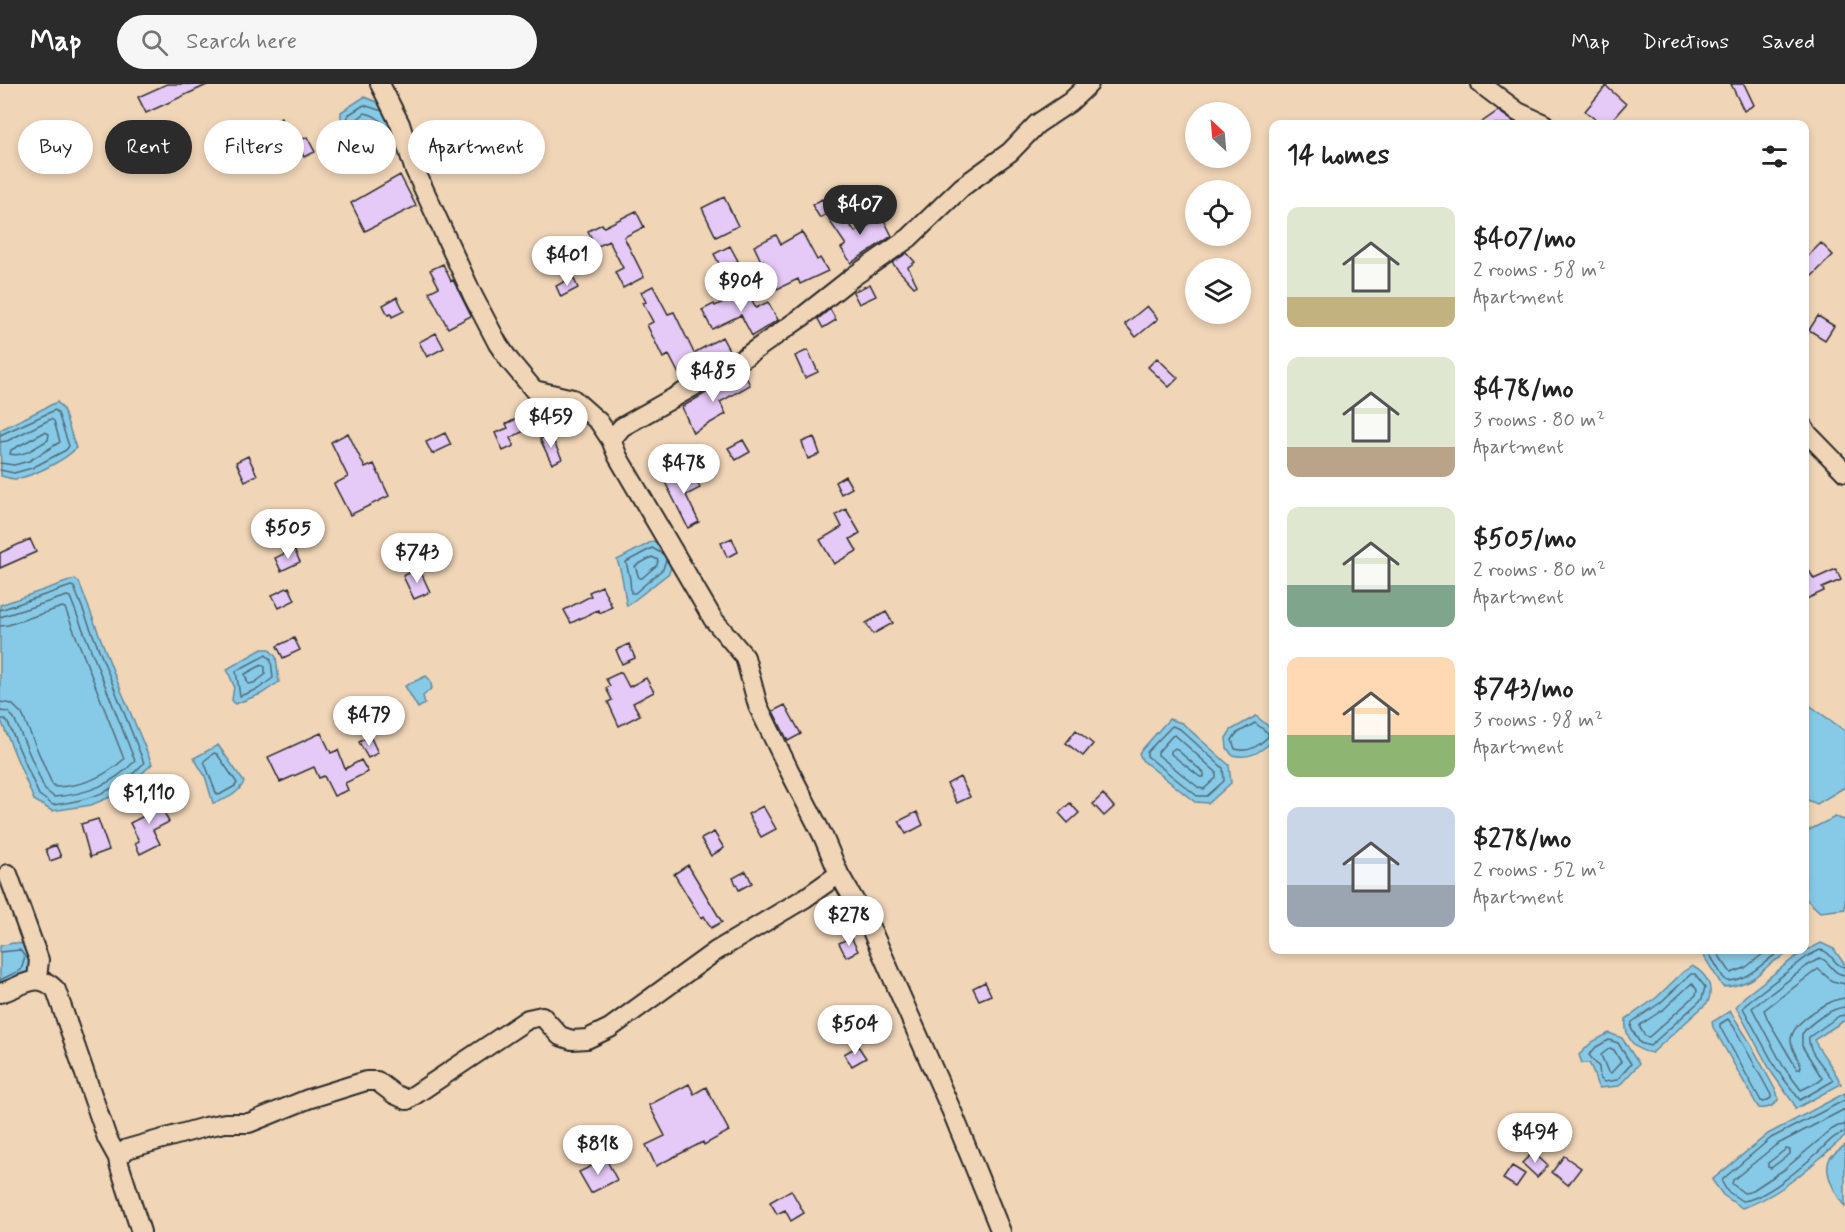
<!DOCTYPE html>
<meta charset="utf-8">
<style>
:root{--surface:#fff;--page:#f6f6f6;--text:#222;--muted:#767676;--accent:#2b2b2b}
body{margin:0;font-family:Mynerve,sans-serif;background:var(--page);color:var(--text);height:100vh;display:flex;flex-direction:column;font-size:22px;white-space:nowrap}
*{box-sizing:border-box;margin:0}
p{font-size:20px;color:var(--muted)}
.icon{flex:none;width:33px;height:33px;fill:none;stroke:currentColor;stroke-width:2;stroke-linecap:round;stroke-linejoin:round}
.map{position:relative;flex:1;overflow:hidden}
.details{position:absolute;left:1269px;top:36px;width:540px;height:834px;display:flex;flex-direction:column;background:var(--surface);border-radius:12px;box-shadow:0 3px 9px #0003}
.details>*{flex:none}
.top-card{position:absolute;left:18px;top:36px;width:570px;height:54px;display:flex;gap:12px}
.needle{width:39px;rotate:334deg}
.fabs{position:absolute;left:1185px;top:18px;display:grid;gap:12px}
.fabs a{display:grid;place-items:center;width:66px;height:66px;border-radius:50%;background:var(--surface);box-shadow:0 3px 9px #0003;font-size:30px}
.price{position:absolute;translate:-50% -51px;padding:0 14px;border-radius:21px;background:#fff;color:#222;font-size:20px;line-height:39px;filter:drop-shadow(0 2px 3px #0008)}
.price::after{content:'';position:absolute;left:50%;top:36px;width:18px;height:14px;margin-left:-9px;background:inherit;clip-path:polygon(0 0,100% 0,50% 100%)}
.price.on{background:var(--accent);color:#fff}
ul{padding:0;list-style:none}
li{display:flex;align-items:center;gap:18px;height:150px;padding:0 18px}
li span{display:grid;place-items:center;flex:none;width:168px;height:120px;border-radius:12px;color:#555}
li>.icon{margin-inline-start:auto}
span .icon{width:72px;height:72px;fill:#fffc;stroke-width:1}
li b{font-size:26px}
h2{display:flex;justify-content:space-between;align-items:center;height:72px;padding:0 18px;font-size:26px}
.tag{padding:0 21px;border-radius:27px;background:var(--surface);box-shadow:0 3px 9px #0003;font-size:21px;line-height:54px}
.tag.on{background:var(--accent);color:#fff}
header{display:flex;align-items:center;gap:36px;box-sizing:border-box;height:84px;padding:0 30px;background:var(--accent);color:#fff}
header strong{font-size:28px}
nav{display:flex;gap:33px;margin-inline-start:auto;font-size:21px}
.search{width:420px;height:54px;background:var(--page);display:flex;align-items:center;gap:15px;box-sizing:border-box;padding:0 21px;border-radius:33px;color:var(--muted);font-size:22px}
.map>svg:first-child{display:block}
</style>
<header>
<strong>Map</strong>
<div class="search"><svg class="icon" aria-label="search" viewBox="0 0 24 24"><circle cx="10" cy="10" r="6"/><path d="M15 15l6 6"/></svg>Search here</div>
<nav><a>Map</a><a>Directions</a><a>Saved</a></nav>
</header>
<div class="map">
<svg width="1845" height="1148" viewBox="0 0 1845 1148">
<rect width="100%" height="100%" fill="#f0d5b7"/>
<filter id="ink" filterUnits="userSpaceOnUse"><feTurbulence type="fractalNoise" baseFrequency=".0167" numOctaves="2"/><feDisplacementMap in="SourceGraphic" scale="12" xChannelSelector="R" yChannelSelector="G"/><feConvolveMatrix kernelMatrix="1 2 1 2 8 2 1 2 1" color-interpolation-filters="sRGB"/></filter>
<g filter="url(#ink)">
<path fill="#87cae8" stroke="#628a9c" stroke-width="1.5" d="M364,13L385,21L400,59L384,69H353L341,44V28Z
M57,318L63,325L76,364C66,376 31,393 15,395C11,395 5,393 1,392L0,346Z
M653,457L661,461L673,477L669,489L627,522C623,505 624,493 617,476Z
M75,495L79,498L115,592L152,680L122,708L91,721L52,727L34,716L0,634V521Z
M262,565H269L276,573L279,598L261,610L235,620L232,616L234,602L227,585Z
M426,592L430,596L432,604L423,612L425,620L418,624L405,602Z
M1805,618L1845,647V703L1817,720L1805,715Z
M1256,632L1273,646V657C1258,669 1251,675 1232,671L1227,664L1226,654L1231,646Z
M1169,635L1182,639L1229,681L1231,699L1209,719L1195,718L1142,676L1139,669Z
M218,661L244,698C238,710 226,716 213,719L205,692L194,674Z
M1835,733L1845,736V825L1820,828L1805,814V748Z
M13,859L24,860L32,872L27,890L0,902V862Z
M1821,859L1834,865L1845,881V936L1814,956C1822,971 1835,985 1841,1000L1795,1025L1794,1020L1772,989L1736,923L1744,913L1798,871Z
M1700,866H1794C1786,871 1776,875 1769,881C1756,894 1743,902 1723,903Z
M1692,882C1707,890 1714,903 1708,918L1652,969C1634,967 1624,952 1626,935L1656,914L1683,888Z
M1730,927L1749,957L1777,1009L1778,1016C1774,1022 1767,1025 1759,1024L1757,1021L1713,943L1712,938Z
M1609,949L1622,954L1639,980L1619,1002L1599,1004C1594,996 1595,988 1589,979H1582L1579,971L1592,958Z
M1845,1009V1053C1836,1059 1828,1068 1819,1075C1797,1094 1771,1115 1742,1124L1723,1111L1712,1096L1768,1050Z
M1845,1061V1123C1837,1112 1822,1088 1830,1074C1834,1069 1840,1065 1845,1061Z"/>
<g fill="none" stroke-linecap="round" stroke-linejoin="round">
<path stroke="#506b77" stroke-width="1.5" d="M382,27L364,21L348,31L347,43L358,63H382L392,56L393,52
M365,29C378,32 386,39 384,53L379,55L361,54L355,37Z
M45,348L49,350L48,356C37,362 23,374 10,370L11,366Z
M0,351L55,326L58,329L69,362L66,366L32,384L14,389L0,386
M0,358L7,357L51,335L54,337L60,358L29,377L14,381L0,379
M663,470L652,464L626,478L630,495L631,509H635L663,485L666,476
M652,473L658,476L657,481L642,494H639L635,482Z
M0,526L71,502L74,503L144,679C118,707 91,716 53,721L39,711L8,639L5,635H0
M0,533L67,512L70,513L135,677C112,701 87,710 54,713L45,706L14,634L8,628L0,627
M0,542L8,541L62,523L65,524L124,675C105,693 82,702 56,703L52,700L22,630L12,620L0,618
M266,571L271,576L273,594L258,605L240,612L236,587Z
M262,581L265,583V591L254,599L248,600L245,590Z
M1255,639L1268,649V653C1258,662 1249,669 1235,665L1232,656L1236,650Z
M1172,642L1180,645L1223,684L1224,697L1207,712H1197L1147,672V668Z
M1175,651L1216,688V694L1204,705L1199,704L1158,671V668L1172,652Z
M1175,664L1204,689V693H1200L1171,670V667Z
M214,669L217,670L237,699L235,702L219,711L216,709L204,677Z
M1707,866L1723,893L1727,897C1750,896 1764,877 1782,866
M1715,866L1731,889L1745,884L1768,866
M0,868L20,866L25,873L21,886L0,896
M1845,883C1833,882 1832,867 1820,866L1808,872L1749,917L1743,924L1777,986L1800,1016L1833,997C1827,984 1807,970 1809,953L1839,932L1845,931
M1691,890H1695L1705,903L1702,915L1650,962L1640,959L1631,944L1632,938L1660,919Z
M1845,891C1831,890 1831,877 1820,874L1807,882L1752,924L1783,982L1801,1006L1820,997L1822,994L1802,962V950C1810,939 1831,924 1845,923
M1692,899L1697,906L1696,911L1649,953L1645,952L1640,944V941L1664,925Z
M1845,900L1832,897L1818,885L1764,926L1768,936L1797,985H1800L1801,982C1798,974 1791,965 1791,956C1792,938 1829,915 1845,914
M1728,935L1734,943L1771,1011V1014L1764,1018L1761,1017L1720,943V940Z
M1609,956L1618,959L1631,980L1617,996L1604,998L1600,994L1599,983L1589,971L1596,963Z
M1610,964L1614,966L1621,978L1611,989L1608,988L1601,971Z
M1845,1016L1771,1054L1723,1095L1722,1098L1727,1107L1742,1117C1765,1115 1798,1086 1815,1071C1824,1064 1833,1050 1845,1049
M1845,1025L1776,1061L1733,1096L1732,1100L1744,1109L1750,1108L1785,1085L1831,1046L1838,1042L1845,1041
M1786,1065L1790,1066V1070L1771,1084L1768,1083V1079Z"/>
</g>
<path fill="#e5c9f7" stroke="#2b2b2b" stroke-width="1.5" d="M167,0H209L146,29L138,13Z
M1731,0H1744L1754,21L1744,27Z
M1606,2L1626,20L1608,40H1601L1585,27Z
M1498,27L1517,40H1479Z
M281,34L289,50L271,59L263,43Z
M307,53L315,68L304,73L297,58Z
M400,91L416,122L365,147L351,119Z
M724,113L738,142L716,153L702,124Z
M822,115L830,128L820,134L812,121Z
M636,127L644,143L624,153L644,193L623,204L615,188L623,184L609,157L596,163L588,147L602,140L604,143Z
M841,127L855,148L883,134L892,152L851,179L841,164L846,161L829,136Z
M802,148L817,176L820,174L828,187L800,200L798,195L777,205L763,176L761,177L754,162L776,151L781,160Z
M1821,159L1833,171L1804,200V176Z
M730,162L738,177L722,185L714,170Z
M907,169L915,178L908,183L917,201L914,203L892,179Z
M443,180L451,197L453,196L471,232L448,244L429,208L439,203L430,186Z
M573,193L578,204L561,213L556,202Z
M870,200L876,212L859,220L853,208Z
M653,202L668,230L674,228L694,269L722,253L730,268L682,296L669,271L663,274L647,241L653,238L643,219L646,218L641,208Z
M747,206L756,224L768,218L778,236L752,252L741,231L712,245L702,226L714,220L715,222Z
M397,213L404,227L392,233L391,230L388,231L383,221Z
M1147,222L1158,235L1136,253L1125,240Z
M830,225L836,236L823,244L818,235Z
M1818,232L1834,242L1825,256L1809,246Z
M436,249L444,264L427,273L419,258Z
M808,266L818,288L805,294L795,272Z
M1157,274L1178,294L1169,303L1148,283Z
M743,287L750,301L720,318L726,330L693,349L682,323Z
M518,334L520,338L526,336L530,344L510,354L514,362L503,367L495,349L508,344L506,340Z
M348,349L365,384L374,380L389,412L350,431L334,400L348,393L331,358Z
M445,349L451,361L432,370L426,358Z
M550,350L562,375L552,380L540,355Z
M814,353L820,370L808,375L802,358Z
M743,356L750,368L736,376L728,364Z
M248,372L257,391L245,397L236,378Z
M691,385L700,404L686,411L699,438L688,444L665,398Z
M845,392L852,404L841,410L835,398Z
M846,425L860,449L850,455L857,467L834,480L820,456L842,443L836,431Z
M732,454L738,468L727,473L721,459Z
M30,455L36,468L0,484V469Z
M294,465L300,478L281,487L275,474Z
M1804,478L1814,495L1836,485L1841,496L1822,504L1824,507L1804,516Z
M419,484L430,508L414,515L403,492Z
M602,502L612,523L600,529L598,526L571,539L564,526L591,512L589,508Z
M289,503L295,516L279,524L272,511Z
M886,528L893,539L873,550L866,539Z
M294,554L300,566L283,574L277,562Z
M629,560L635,574L622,580L616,566Z
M621,588L629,603L646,594L654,608L633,619L640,631L619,642L608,618L612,616L606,604L610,602L606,595Z
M361,618L366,630L353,637L347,625Z
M785,621L801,650L788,657L773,627Z
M1076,646L1093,660L1083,672L1066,659Z
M321,649L331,669L338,666L345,685L361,676L368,688L345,699L348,706L334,712L324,692L319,694L314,683L280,698L268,673Z
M370,652L378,669L368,674L359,658Z
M960,693L970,713L957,719L947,700Z
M1103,710L1114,723L1104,732L1093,720Z
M156,713L169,738L153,746L160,760L140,770L135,759L139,757L130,739L144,732L139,720Z
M1070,719L1079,729L1068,739L1059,729Z
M763,722L776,745L761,753L748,730Z
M917,728L923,741L906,750L899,737Z
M98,735L109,766L90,773L81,740Z
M714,748L724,764L711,772L701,755Z
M56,761L61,773L50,777L46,765Z
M688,781L722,838L711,844L704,832L701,834L674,790Z
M746,787L752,799L739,806L733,794Z
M851,853L858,867L846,873L839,859Z
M985,898L991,911L979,916L973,904Z
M858,962L866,974L852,982L844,970Z
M689,1000L694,1010L706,1003L729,1047L704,1061L703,1058L656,1082L646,1061L665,1052L649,1021Z
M1533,1068L1548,1082L1537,1093L1522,1079Z
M1564,1072L1581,1084L1568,1101L1552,1088Z
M606,1075L617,1096L591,1109L579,1088Z
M1512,1082L1525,1090L1516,1103L1503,1095Z
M791,1106L804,1129L791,1137L785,1126L777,1130L770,1118Z"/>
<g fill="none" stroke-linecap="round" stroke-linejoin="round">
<defs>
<path id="minor" d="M380,0L400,40L414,84L473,212L498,260L509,276L534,306L573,315L599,338L611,356
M1481,0L1518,28L1544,40
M1804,344L1808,350L1845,388
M8,790L39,876L37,895
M839,790L872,847L953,1030L1001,1148
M0,909C22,903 37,886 56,906L107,1054L118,1074
M141,1148L119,1080L118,1074L127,1065L205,1043L225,1039H249L308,1015L366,997H377L394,1010L407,1016L528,935L542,932L560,952L572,956L587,955L610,944L716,867L805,814L839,790L823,752L789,686L758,622L745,573L713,535L618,373L611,356L622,343L742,275L802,233L854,192L909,154L962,103L1010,68L1037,40L1070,18L1089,0"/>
</defs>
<use href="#minor" stroke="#2b2b2b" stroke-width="22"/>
<use href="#minor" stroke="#f0d5b7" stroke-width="18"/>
</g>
</g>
</svg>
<div class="fabs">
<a><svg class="needle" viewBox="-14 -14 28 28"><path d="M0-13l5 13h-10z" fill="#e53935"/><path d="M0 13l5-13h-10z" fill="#767676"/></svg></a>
<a><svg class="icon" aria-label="locate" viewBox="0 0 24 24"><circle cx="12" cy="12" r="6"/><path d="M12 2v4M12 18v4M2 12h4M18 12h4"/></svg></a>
<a><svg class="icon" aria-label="layers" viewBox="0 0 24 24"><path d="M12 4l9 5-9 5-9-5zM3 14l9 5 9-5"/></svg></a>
</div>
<b class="price on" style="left:860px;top:152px">$407</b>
<b class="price" style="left:567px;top:203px">$401</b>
<b class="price" style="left:741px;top:229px">$904</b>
<b class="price" style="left:713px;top:319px">$485</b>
<b class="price" style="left:551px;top:365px">$459</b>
<b class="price" style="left:684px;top:411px">$478</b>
<b class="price" style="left:288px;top:476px">$505</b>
<b class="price" style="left:417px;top:500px">$743</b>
<b class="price" style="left:369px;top:663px">$479</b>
<b class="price" style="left:149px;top:741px">$1,110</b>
<b class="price" style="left:849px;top:863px">$278</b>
<b class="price" style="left:855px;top:972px">$504</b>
<b class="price" style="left:1535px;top:1080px">$494</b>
<b class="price" style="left:598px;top:1092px">$818</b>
<div class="top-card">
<a class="tag">Buy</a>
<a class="tag on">Rent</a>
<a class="tag">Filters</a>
<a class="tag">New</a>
<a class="tag">Apartment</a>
</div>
<section class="details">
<h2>14 homes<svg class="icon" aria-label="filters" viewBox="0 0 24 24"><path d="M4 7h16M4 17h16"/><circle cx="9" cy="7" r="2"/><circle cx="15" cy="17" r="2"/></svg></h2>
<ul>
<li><span style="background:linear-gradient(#dfe7d0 75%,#c2b280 0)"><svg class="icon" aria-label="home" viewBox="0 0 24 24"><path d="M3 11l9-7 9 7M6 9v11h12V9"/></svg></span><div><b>$407/mo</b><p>2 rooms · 58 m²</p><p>Apartment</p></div></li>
<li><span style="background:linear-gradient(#dfe7d0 75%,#b9a48a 0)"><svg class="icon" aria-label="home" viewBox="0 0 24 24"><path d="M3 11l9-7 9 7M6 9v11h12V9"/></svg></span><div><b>$478/mo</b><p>3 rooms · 80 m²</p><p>Apartment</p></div></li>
<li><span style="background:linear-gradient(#dfe7d0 65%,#7fa58c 0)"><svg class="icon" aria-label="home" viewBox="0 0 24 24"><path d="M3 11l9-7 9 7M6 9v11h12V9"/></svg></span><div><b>$505/mo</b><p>2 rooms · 80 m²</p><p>Apartment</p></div></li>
<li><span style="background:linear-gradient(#ffd9b3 65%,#8fb573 0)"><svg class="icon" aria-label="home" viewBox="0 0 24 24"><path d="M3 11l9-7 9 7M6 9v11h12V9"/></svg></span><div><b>$743/mo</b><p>3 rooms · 98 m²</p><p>Apartment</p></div></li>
<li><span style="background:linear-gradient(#c9d6e8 65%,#9aa5b1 0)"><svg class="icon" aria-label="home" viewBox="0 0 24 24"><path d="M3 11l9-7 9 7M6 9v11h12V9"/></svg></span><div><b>$278/mo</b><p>2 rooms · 52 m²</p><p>Apartment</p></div></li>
</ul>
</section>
</div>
